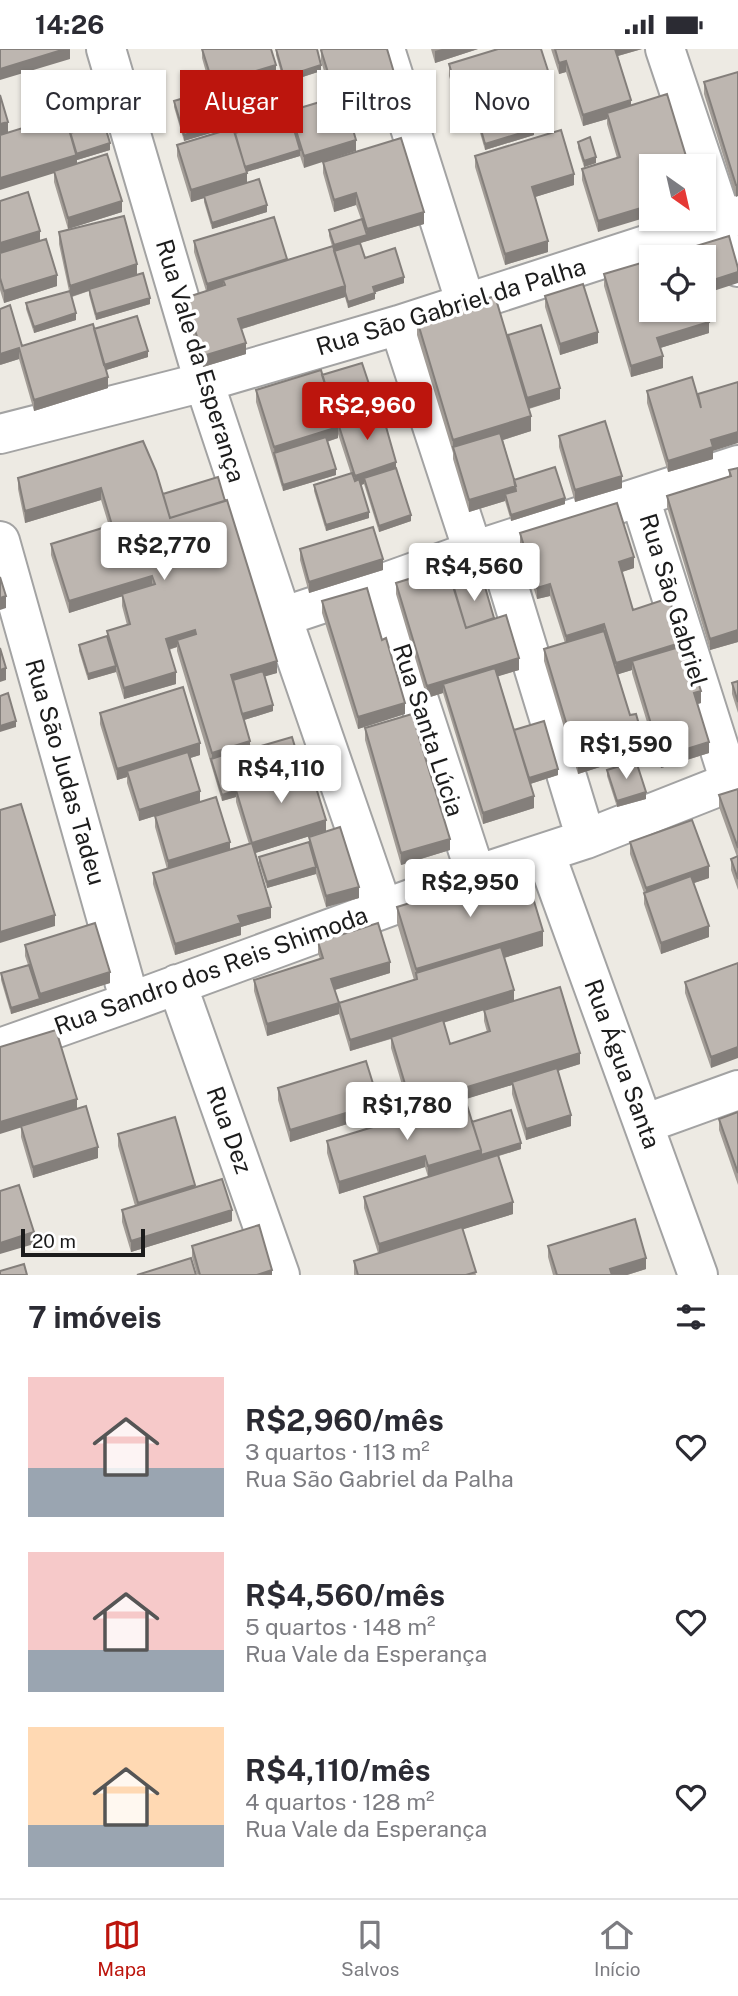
<!DOCTYPE html>
<html lang="pt">
<meta charset="utf-8">
<style>
:root{--surface:#fff;--page:#f2f2f3;--text:#2b2b33;--muted:#7c7c81;--line:#e1e1e2;--accent:#bc150d}
body{margin:0;font-family:"Public Sans",sans-serif;background:var(--page);color:var(--text);height:100vh;display:flex;flex-direction:column;font-size:26px;white-space:nowrap}
*{box-sizing:border-box;margin:0}
p{font-size:23px;color:var(--muted)}
.icon{flex:none;width:38px;height:38px;fill:none;stroke:currentColor;stroke-width:2;stroke-linecap:round;stroke-linejoin:round}
.map{position:relative;height:1226px;overflow:hidden}
.side{display:flex;flex-direction:column;background:var(--surface);flex:1}
.side>*{flex:none}
.hud{position:absolute;left:21px;top:21px;width:696px;height:63px;display:flex;gap:14px}
.needle{width:46px;rotate:146deg}
.tools{position:absolute;left:639px;top:105px;display:grid;gap:14px}
.tools a{display:grid;place-items:center;width:77px;height:77px;border-radius:0px;background:var(--surface);box-shadow:0 2px 5px #0004;font-size:35px}
.scale{position:absolute;left:21px;bottom:18px;width:124px;box-sizing:border-box;padding-left:7px;border:4px solid #1c1c1c;border-top:0;font-size:19px;line-height:24px;white-space:nowrap;color:#1c1c1c;-webkit-text-stroke:5px #fff;paint-order:stroke}
.price{position:absolute;translate:-50% -60px;padding:0 16px;border-radius:7px;background:#fff;color:#222;font-size:23px;line-height:46px;filter:drop-shadow(0 2px 4px #0008)}
.price::after{content:'';position:absolute;left:50%;top:42px;width:21px;height:16px;margin-left:-10px;background:inherit;clip-path:polygon(0 0,100% 0,50% 100%)}
.price.active{background:var(--accent);color:#fff}
ul{padding:0;list-style:none}
li{display:flex;align-items:center;gap:21px;height:175px;padding:0 28px}
li span{display:grid;place-items:center;flex:none;width:196px;height:140px;border-radius:0px;color:#555}
li>.icon{margin-inline-start:auto}
span .icon{width:84px;height:84px;fill:#fffc;stroke-width:1}
li b{font-size:30px}
h2{display:flex;justify-content:space-between;align-items:center;height:84px;padding:0 28px;font-size:30px}
.pill{padding:0 24px;border-radius:0px;background:var(--surface);box-shadow:0 2px 5px #0004;font-size:24px;line-height:63px}
.pill.active{background:var(--accent);color:#fff}
.status{display:flex;justify-content:space-between;align-items:center;height:49px;padding:0 35px;background:var(--surface);direction:ltr}
.status svg{height:19px;fill:currentColor}
.menu{display:flex;justify-content:space-around;align-items:center;height:98px;border-top:2px solid var(--line);background:var(--surface);font-size:19px;color:var(--muted)}
.menu a{display:grid;justify-items:center;gap:4px}
.menu .active{color:var(--accent)}
.map>svg:first-child{display:block}
</style>
<div class="status"><b>14:26</b><svg viewBox="0 0 49 12"><path d="M0 12V9h3v3zM5 12V6h3v6zM10 12V3h3v9zM15 12V0h3v12zM26 1h20v11H26zM47 4h2v5h-2z"/></svg></div>
<div class="map">
<svg width="738" height="1226" viewBox="0 0 738 1226">
<rect width="100%" height="100%" fill="#edeae3"/>
<g fill="none" stroke-linecap="round" stroke-linejoin="round">
<defs>
<path id="minor" d="M106,0L204,333L282,568L383,860
M385,0L466,255
M665,0L738,218
M399,276L473,502
M0,385L204,333L399,276L738,166
M640,449L730,733
M0,492L130,953
M496,496L586,790
M381,535L476,826
M282,568L381,535L473,502L738,416
M545,804L698,1226
M177,935L280,1226
M0,999L130,953L476,826L586,790L738,730
M644,1075L738,1041"/>
</defs>
<use href="#minor" stroke="#a3a3a3" stroke-width="42"/>
<use href="#minor" stroke="#fff" stroke-width="38"/>
</g>
<path fill="#a39d97" fill-rule="evenodd" d="M202,0H271L276,27L226,43L234,77L184,92L174,58V52L211,41L202,9Z
M276,0L321,22L284,34L276,6Z
M431,0H478L435,14Z
M551,0H642L618,7L631,56L667,45L598,183L582,131V120L617,109L607,75V70L583,77L566,23L559,25Z
M321,1L395,39L345,54L304,119L300,107L246,123L247,134L267,163L212,180L204,153V149L191,153L177,107V96L235,84L290,67V62L332,49L321,12Z
M449,15L551,42L526,50L534,86L485,101L476,70V65L462,69L449,27Z
M738,23L736,148L704,45V33Z
M8,83L70,84L110,101L77,111V115L122,163L68,180L54,133V124Z
M578,93L596,114L584,118L578,99Z
M475,107L574,136L535,148L548,203L505,216L475,118Z
M323,113L424,175L360,194L365,209L404,234L375,243V250L348,259L345,248L242,280L246,305L203,318L185,260V249L206,242L194,203V192L287,211L332,197L329,187V181L361,170L356,156L334,163L323,124Z
M0,152L40,192L57,237L4,254L0,241Z
M59,183L137,225L150,255L96,271L89,246V242L72,248L76,271L34,284L26,260V254L69,242L59,195Z
M604,225L709,284L660,299L663,319L631,328L604,237Z
M545,247L598,294L560,306L545,258Z
M417,271L508,291V286L560,350L529,360L531,382L503,391L514,431L565,455L511,472L505,452L469,463L453,410V404L417,286Z
M94,280L148,308L106,321L108,339L34,362L19,310L0,316L22,297Z
M322,326L374,356L335,368L338,389L327,393L336,426L283,442L256,353V341Z
M647,342L698,350V345L713,402V410L668,423L647,354Z
M338,374L396,419L411,472L379,483L364,435L361,436L369,469L326,482L314,442V436L351,425L338,385Z
M559,387L622,439L575,453L559,398Z
M738,419V593L710,601L667,458V447L729,428V421Z
M18,429L163,445L277,624L264,627L273,662L244,671L250,697L251,700L302,721L326,782L255,804L271,869L241,878V886L175,906L153,835V824L167,820L155,778V767L139,772L127,734V728L117,731L100,675V664L200,706L190,709L200,753L230,800L249,795L236,753V748L222,752L177,602V598L169,601L176,635L124,650L116,623L88,631L79,602V596L107,587V582L127,576L122,557V547L69,564L51,506V495L109,477L101,451L25,474L18,440Z
M520,484L634,519L622,523L633,561L683,597L701,654L697,655L709,704L661,719L632,624V621L618,625L630,666L644,704L578,725L544,612V600L565,594L550,547L537,550L520,495Z
M300,500L383,521L309,544L300,511Z
M396,534L454,539L494,570L519,621L498,627L514,681L558,726L530,735L534,759L483,775L443,644L427,649L396,545Z
M322,552L382,591L405,665L358,680L322,564Z
M738,632V664L732,645V634Z
M365,679L450,801L401,816L365,691Z
M607,721L646,750L617,758L607,727Z
M738,740V841L731,821V810L737,808L719,758V746Z
M309,788L359,849L326,858L316,825L267,839L259,814V808L309,793Z
M630,793L709,829L694,834L709,888L661,905L644,855V844L630,805Z
M397,858L543,897L504,909L514,952L580,1015L558,1022L571,1077L526,1091L512,1045V1036L465,1050L472,1073L521,1100L499,1107L513,1165L463,1180L476,1226H354V1212L378,1204L364,1159V1148L428,1128L425,1118L339,1145L327,1104V1092L411,1066L391,999V990L350,1002L339,965V954L414,931L397,874ZM484,961V972L487,983L450,995L443,974Z
M318,893L390,924L335,941L339,965L267,987L254,942V931L320,910L318,904Z
M25,896L110,934L11,965L1,931V924L28,916L25,907Z
M738,914L711,1019L685,944V933Z
M278,1039L379,1065L290,1093L278,1051Z
M77,1060L98,1109L33,1129L21,1088V1078Z
M738,1063V1136L719,1081V1070Z
M118,1085L195,1138L232,1172L131,1203L122,1173V1161L135,1157L118,1097Z
M192,1197L272,1226H197L192,1208Z
M548,1197L646,1220L627,1226H553L548,1208Z"/>
<path fill="#847f7b" d="M65,0H70V10L0,31V20Z
M442,0H478L435,14V2Z
M614,0H642L614,8Z
M566,12V23L559,25V14Z
M276,16V27L213,47V35Z
M321,16V22L284,34V28Z
M395,27V39L335,57V46Z
M551,31V42L462,69V58Z
M631,51V62L607,64V70L583,77V66Z
M234,71V77L184,92V86Z
M8,73V84L0,86V75Z
M534,80V86L485,101V95Z
M356,91V102L304,119V107Z
M110,94V101L77,111V117L0,141V129Z
M300,101V107L243,124V118Z
M596,108V114L584,118V112Z
M247,124V136L191,153V141Z
M574,125V136L532,149V138Z
M736,136H738V147L736,148Z
M356,144V156L334,163V151Z
M122,152V163L68,180V169Z
M267,156V163L212,180V174Z
M651,156V167L598,183V172Z
M424,163V175L334,202V196L367,186V180Z
M40,182V193L0,205V194Z
M548,192V203L505,216V205Z
M287,210V221L225,236L223,231V241L207,246V235Z
M137,215V226L70,248V237Z
M738,223V234L704,245V234Z
M57,226V237L4,254V242Z
M404,228V234L373,244V238Z
M345,237V248L238,281V270Z
M375,244V250L348,259V253Z
M150,249V255L96,271V265Z
M76,264V271L34,284V278Z
M709,273V284L657,300V289Z
M598,283V294L560,306V295Z
M246,294V305L203,318V307Z
M19,299V310L0,316V305Z
M148,302V308L103,322V316Z
M663,307V319L631,328V317Z
M108,328V339L34,362V351Z
M560,339V350L527,360V349Z
M374,350V356L332,369V363Z
M531,367V382L455,406L453,400V391Z
M338,378V389L275,409L274,398Z
M738,383V394L713,402V410L668,423V412L711,391Z
M396,413V425L364,429V435L355,438V427Z
M336,420V426L283,442V436Z
M622,427V439L575,453V441Z
M516,437V448L505,445V452L469,463V451Z
M101,439V451L25,474V462Z
M565,449V455L511,472V466Z
M369,463V469L326,482V476Z
M411,466V472L379,483V477Z
M634,508V519L619,524V513Z
M383,510V521L309,544V533Z
M152,527V538L69,564V552Z
M550,535V547L537,550V539Z
M6,547V559L0,561V549Z
M604,575V586L566,598V587Z
M195,581V593L177,591V598L166,601V590Z
M738,581V593L710,601V590Z
M683,593V605L632,612V621L616,626V614Z
M519,609V621L446,643L443,635V644L427,649V637Z
M277,612V624L233,637L231,626Z
M116,617V623L88,631V625Z
M6,619V631L0,633V621Z
M176,623V635L124,650V639Z
M701,642V654L694,656V644Z
M405,654V665L358,680V668Z
M273,656V662L241,672V665Z
M16,672V678L0,683V677Z
M250,692V703L212,711V704Z
M644,693V704L578,725V713Z
M709,693V704L661,719V708Z
M200,694V706L129,728L127,722V728L117,731V720Z
M558,720V726L527,736V729Z
M200,742V753L139,772V761Z
M236,742V748L222,752V746Z
M646,743V750L617,758V752Z
M534,747V759L483,775V764Z
M326,771V782L252,805V794Z
M450,790V801L401,816V804Z
M230,793V804L168,823V812Z
M709,817V829L646,850V839Z
M316,818V825L267,839V833Z
M359,838V849L326,858V847Z
M271,858V869L241,878V886L175,906V895L238,867Z
M55,866V877L0,894V883Z
M709,877V888L661,905V894Z
M543,882V897L417,935L416,920Z
M390,913V924L331,942V930Z
M110,923V934L11,965V959L40,950V945Z
M514,941V952L350,1002V991Z
M339,954V965L267,987V975Z
M738,998V1009L711,1019V1008Z
M580,1004V1015L512,1036V1033V1036L411,1067V1055Z
M77,1050V1061L0,1085V1073Z
M379,1054V1065L290,1093V1081Z
M571,1066V1077L526,1091V1080Z
M521,1094V1100L428,1128V1117L481,1101Z
M98,1098V1109L33,1129V1118Z
M425,1107V1118L339,1145V1133Z
M195,1136V1147L138,1165V1154Z
M513,1153V1165L379,1206V1195Z
M232,1161V1172L131,1203V1192Z
M34,1183V1195L0,1205V1194Z
M646,1209V1220L627,1226H610V1220Z
M272,1221V1226H257Z"/>
<path fill="#bdb6b0" stroke="#847f7b" stroke-width="2" d="M0,0H65L0,20Z
M202,0H271L276,16L213,35Z
M276,0H317L321,16L284,28Z
M323,0H387L395,27L335,46L321,1Z
M498,0H541L551,31L462,58L449,15Z
M555,0H615L631,51L583,66L566,12L559,14Z
M738,23V136H736L704,33Z
M224,37L234,71L184,86L174,52Z
M667,45L689,117H651V156L598,172L582,120L620,108L607,64Z
M0,46L8,73L0,75Z
M343,46L356,91L304,107L290,62Z
M525,48L534,80L485,95L476,63Z
M65,66L77,106L0,129V86Z
M290,67L300,101L245,118L235,84Z
M104,74L110,94L76,105L70,84Z
M233,79L247,124L191,141L177,96Z
M561,81L574,125L532,138L548,192L505,205L475,107Z
M590,88L596,108L584,112L578,93Z
M401,89L424,163L367,180L356,144L334,151L323,113Z
M107,105L122,152L68,169L54,122Z
M259,130L267,156L212,174L204,147Z
M28,143L40,182L0,194V152Z
M124,167L137,215L70,237L59,183Z
M274,168L287,210L207,235L194,192Z
M362,170L367,186L334,196L329,181Z
M729,187L738,219V223L704,234V208H660Z
M46,190L57,226L4,242L0,229V204Z
M360,194L365,209L395,199L404,228L373,238L375,244L348,253L345,243V237L334,202Z
M333,197L345,237L238,270L246,294L203,307L185,249L225,236L223,231Z
M651,211V261H704V255L709,273L657,289L663,307L631,317L604,225Z
M143,224L150,249L96,265L89,240Z
M583,235L598,283L560,295L545,247Z
M70,242L76,264L34,278L26,254Z
M495,247L531,367L453,391L417,271Z
M10,256L22,297L93,275L108,328L34,351L19,299L0,305V260Z
M137,267L148,302L104,316L94,280Z
M541,276L560,339L527,349L508,286Z
M362,314L374,350L334,363L322,326Z
M321,321L338,378L274,398L256,341Z
M692,328L701,359L698,345L738,333V383L711,391L713,398L668,412L647,342Z
M381,360L396,413L355,427L338,374Z
M605,372L622,427L575,441L559,387Z
M500,384L516,437L469,451L453,398Z
M326,388L336,420L283,436L274,404Z
M143,392L156,422L170,469L227,451L277,612L231,626L250,692L212,704L177,591L196,585L195,581L166,590L176,623L124,639L107,582L130,575L122,545L155,535L152,527L69,552L51,495L112,476L101,439L25,462L18,429Z
M555,418L565,449L511,466L505,445L516,442L514,431Z
M396,419L411,466L379,477L364,429Z
M738,419V581L710,590L667,447L731,427L729,421Z
M352,424L355,432L359,430L369,463L326,476L314,436Z
M218,428L225,452L170,469L163,445Z
M617,454L634,508L619,513L633,561L669,549L683,593L616,614L604,575L566,587L550,535L537,539L520,484Z
M373,478L383,510L309,533L300,500Z
M447,518L466,579L506,566L519,609L427,637L396,534Z
M0,528L6,547L0,549Z
M483,531L494,569L466,579L454,539Z
M367,539L382,591L386,589L405,654L358,668L322,552Z
M604,582L630,666L636,665L644,693L578,713L544,600Z
M107,587L116,617L88,625L79,596Z
M686,596L701,642L694,644L709,693L661,708L632,612Z
M0,599L6,619L0,621Z
M495,619L534,747L483,764L443,635Z
M263,622L273,656L242,665L233,631Z
M738,632V653L732,634Z
M183,638L200,694L117,720L100,664Z
M8,644L16,672L0,677V647Z
M412,665L450,790L401,804L365,679Z
M544,672L558,720L529,729L514,681Z
M292,688L302,721L222,746L211,710L250,697L251,700Z
M188,703L200,742L139,761L127,722Z
M636,712L646,743L617,752L607,721Z
M310,719L326,771L252,794L236,741Z
M738,740V799L719,746Z
M216,748L230,793L168,812L155,767Z
M21,755L55,866L0,883V761Z
M692,771L709,817L646,839L630,793Z
M340,778L359,838L326,847L309,788Z
M309,793L316,818L267,833L259,808Z
M252,794L271,858L238,867L241,874L175,895L153,824Z
M738,807V830L731,810Z
M524,819L543,882L416,920L397,858Z
M691,827L709,877L661,894L644,844Z
M95,874L110,923L40,945L25,896Z
M378,874L390,913L331,930L339,954L267,975L254,931L323,909L318,893Z
M501,898L514,941L350,991L339,954L417,930L416,924Z
M738,914V998L711,1008L685,933Z
M29,916L40,950L11,959L1,924Z
M560,938L580,1004L411,1055L391,988L443,971L450,995L490,982L484,961Z
M56,981L77,1050L0,1073V998Z
M366,1012L379,1054L290,1081L278,1039Z
M557,1019L571,1066L526,1080L512,1033Z
M465,1050L481,1101L428,1117L425,1107L339,1133L327,1092Z
M86,1057L98,1098L33,1118L21,1077Z
M511,1061L521,1094L481,1106V1101L472,1073Z
M738,1063V1124L719,1070Z
M175,1068L195,1136L138,1154L118,1085Z
M498,1106L513,1153L379,1195L364,1148Z
M222,1130L232,1161L131,1192L122,1161Z
M19,1136L34,1183L0,1194V1142Z
M635,1170L646,1209L610,1220L612,1226H557L548,1197Z
M259,1176L272,1221L257,1226H200L192,1197Z
M462,1178L476,1223L466,1226H358L354,1212Z
M191,1209L196,1226H137Z
M24,1215L27,1226H0V1222Z"/>
<g text-anchor="middle" stroke-width="7" stroke-linejoin="round" paint-order="stroke">
<g font-size="24" fill="#1c1c1c" stroke="#fff">
<text transform="translate(451 258) rotate(-17)" y="8">Rua São Gabriel da Palha</text>
<text transform="translate(200 312) rotate(73)" y="8">Rua Vale da Esperança</text>
<text transform="translate(673 551) rotate(73)" y="8">Rua São Gabriel</text>
<text transform="translate(428 681) rotate(72)" y="8">Rua Santa Lúcia</text>
<text transform="translate(65 723) rotate(74)" y="8">Rua São Judas Tadeu</text>
<text transform="translate(211 922) rotate(-20)" y="8">Rua Sandro dos Reis Shimoda</text>
<text transform="translate(622 1015) rotate(70)" y="8">Rua Água Santa</text>
<text transform="translate(229 1081) rotate(70)" y="8">Rua Dez</text>
</g>
</g>
</svg>
<div class="tools">
<a><svg class="needle" viewBox="-14 -14 28 28"><path d="M0-13l5 13h-10z" fill="#e53935"/><path d="M0 13l5-13h-10z" fill="#7c7c81"/></svg></a>
<a><svg class="icon" aria-label="locate" viewBox="0 0 24 24"><circle cx="12" cy="12" r="6"/><path d="M12 2v4M12 18v4M2 12h4M18 12h4"/></svg></a>
</div>
<div class="scale">20 m</div>
<b class="price active" style="left:367px;top:393px">R$2,960</b>
<b class="price" style="left:164px;top:533px">R$2,770</b>
<b class="price" style="left:474px;top:554px">R$4,560</b>
<b class="price" style="left:626px;top:732px">R$1,590</b>
<b class="price" style="left:281px;top:756px">R$4,110</b>
<b class="price" style="left:470px;top:870px">R$2,950</b>
<b class="price" style="left:407px;top:1093px">R$1,780</b>
<div class="hud">
<a class="pill">Comprar</a>
<a class="pill active">Alugar</a>
<a class="pill">Filtros</a>
<a class="pill">Novo</a>
</div>
</div>
<section class="side">
<h2>7 imóveis<svg class="icon" aria-label="filters" viewBox="0 0 24 24"><path d="M4 7h16M4 17h16"/><circle cx="9" cy="7" r="2"/><circle cx="15" cy="17" r="2"/></svg></h2>
<ul>
<li><span style="background:linear-gradient(#f6c9c9 65%,#9aa5b1 0)"><svg class="icon" aria-label="home" viewBox="0 0 24 24"><path d="M3 11l9-7 9 7M6 9v11h12V9"/></svg></span><div><b>R$2,960/mês</b><p>3 quartos · 113 m²</p><p>Rua São Gabriel da Palha</p></div><svg class="icon" aria-label="heart" viewBox="0 0 24 24"><path d="M12 20l-8-8c-3-5 5-10 8-4 3-6 11-1 8 4z"/></svg></li>
<li><span style="background:linear-gradient(#f6c9c9 70%,#9aa5b1 0)"><svg class="icon" aria-label="home" viewBox="0 0 24 24"><path d="M3 11l9-7 9 7M6 9v11h12V9"/></svg></span><div><b>R$4,560/mês</b><p>5 quartos · 148 m²</p><p>Rua Vale da Esperança</p></div><svg class="icon" aria-label="heart" viewBox="0 0 24 24"><path d="M12 20l-8-8c-3-5 5-10 8-4 3-6 11-1 8 4z"/></svg></li>
<li><span style="background:linear-gradient(#ffd9b3 70%,#9aa5b1 0)"><svg class="icon" aria-label="home" viewBox="0 0 24 24"><path d="M3 11l9-7 9 7M6 9v11h12V9"/></svg></span><div><b>R$4,110/mês</b><p>4 quartos · 128 m²</p><p>Rua Vale da Esperança</p></div><svg class="icon" aria-label="heart" viewBox="0 0 24 24"><path d="M12 20l-8-8c-3-5 5-10 8-4 3-6 11-1 8 4z"/></svg></li>
</ul>
</section>
<nav class="menu">
<a class="active"><svg class="icon" aria-label="map" viewBox="0 0 24 24"><path d="M3 6l6-2 6 2 6-2v14l-6 2-6-2-6 2zM9 4v14M15 6v14"/></svg>Mapa</a>
<a><svg class="icon" aria-label="saved" viewBox="0 0 24 24"><path d="M7 4h10v16l-5-4-5 4z"/></svg>Salvos</a>
<a><svg class="icon" aria-label="home" viewBox="0 0 24 24"><path d="M3 11l9-7 9 7M6 9v11h12V9"/></svg>Início</a>
</nav>
